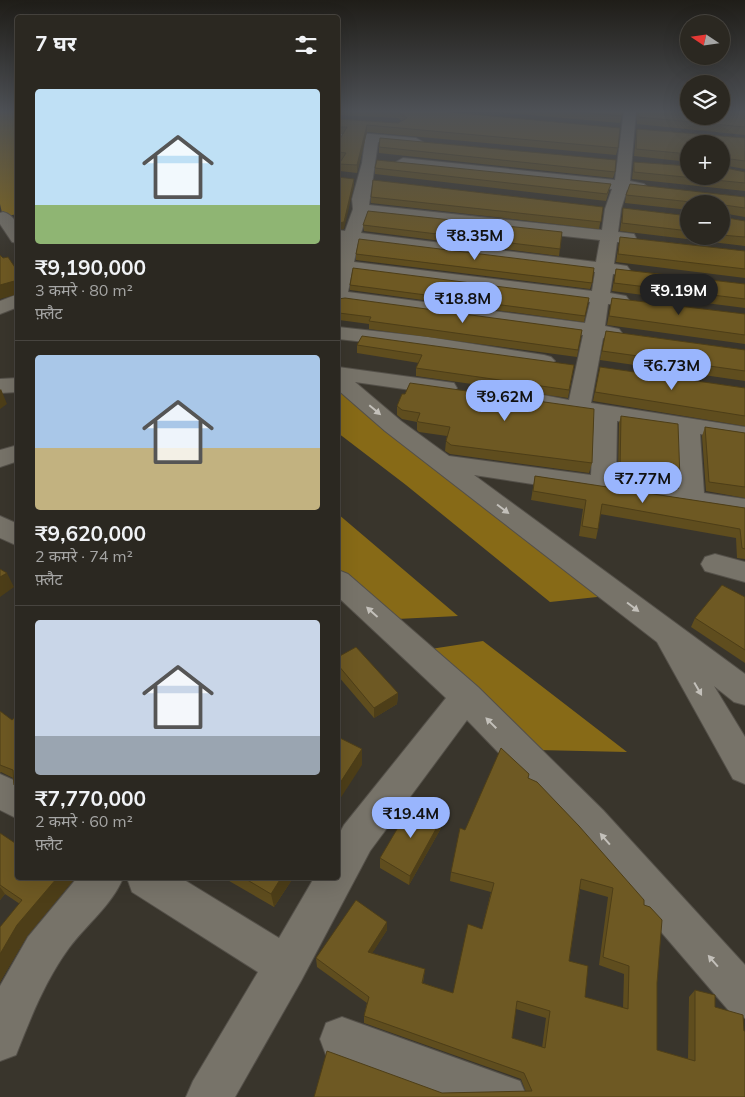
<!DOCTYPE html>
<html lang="hi">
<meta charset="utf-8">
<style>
:root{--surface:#2b2821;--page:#37342e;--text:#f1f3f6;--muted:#a6a6a5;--line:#47443f;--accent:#99b5fd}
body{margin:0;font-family:Mulish,"Noto Sans Devanagari",sans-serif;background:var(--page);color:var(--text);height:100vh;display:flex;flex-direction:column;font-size:19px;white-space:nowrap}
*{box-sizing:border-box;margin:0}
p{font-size:16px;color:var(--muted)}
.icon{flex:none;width:28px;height:28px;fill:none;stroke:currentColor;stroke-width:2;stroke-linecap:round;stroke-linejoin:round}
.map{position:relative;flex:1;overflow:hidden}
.details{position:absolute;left:15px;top:15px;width:325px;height:865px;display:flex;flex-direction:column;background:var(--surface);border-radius:5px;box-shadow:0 5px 20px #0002,0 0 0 1px var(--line)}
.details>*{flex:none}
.needle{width:32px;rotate:283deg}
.tools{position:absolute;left:680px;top:15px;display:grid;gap:10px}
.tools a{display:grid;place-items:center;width:50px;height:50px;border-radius:50%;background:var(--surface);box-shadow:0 5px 20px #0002,0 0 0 1px var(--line);font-size:25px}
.price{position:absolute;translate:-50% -42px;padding:0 11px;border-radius:18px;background:var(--accent);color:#111;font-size:16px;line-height:32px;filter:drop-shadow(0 1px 2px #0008)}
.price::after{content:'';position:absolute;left:50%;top:30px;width:15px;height:11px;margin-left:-8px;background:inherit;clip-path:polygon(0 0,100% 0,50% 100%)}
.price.current{background:#222;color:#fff}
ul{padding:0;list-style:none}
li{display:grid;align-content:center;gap:10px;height:265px;padding:0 20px}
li+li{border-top:1px solid var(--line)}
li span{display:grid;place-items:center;height:155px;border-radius:5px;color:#555}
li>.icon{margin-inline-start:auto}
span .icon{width:90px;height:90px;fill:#fffc;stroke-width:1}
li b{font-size:21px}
h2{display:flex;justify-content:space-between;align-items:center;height:60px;padding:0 20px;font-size:21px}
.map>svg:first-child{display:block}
</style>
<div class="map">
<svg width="745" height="1097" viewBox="0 0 745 1097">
<rect width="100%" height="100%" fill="#39352c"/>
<path fill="#876a17" d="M0,111H18L17,214L3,217L0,204Z
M338,379L442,463L616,595L550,602L406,485L338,433Z
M338,514L458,616L397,619L338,568Z
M483,641L627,752L537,750L424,650Z"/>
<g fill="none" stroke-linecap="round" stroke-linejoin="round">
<defs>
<path id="minor" d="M624,111H636L630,181L644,184L647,187L639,192L627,190L621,209L618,232L634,234L636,238L634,242H617L614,264L627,266L630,270L627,274H613L610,293L626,296L629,300L626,304H608L605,326L619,329L622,333L619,337L603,338L591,403L745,427V441L700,434L704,493L745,499V517L474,475L745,674V705L734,702L714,686L745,737V784L733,779L657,642L385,431L338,390V367L454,383L457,388L454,393L446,395L355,382L401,421L449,456L591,475L594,417L543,409L535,407L532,402L535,397L543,395L569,400L583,335L345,303L338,305V258L341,241L338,240V230L345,231L353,209L352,199L362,163L365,141L338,139V131L416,138L423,142L416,146L378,142L369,205L602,230L605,209L612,189L403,166L396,162L403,158L615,180ZM367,214L600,240L596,262L361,233ZM358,243L595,272L592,291L354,262ZM352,272L590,302L585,323L348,292ZM617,421L677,430L679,489L616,479Z
M3,212C18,216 18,230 18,243L12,242L0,224V213Z
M18,294V307L0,314V301Z
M338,327L428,337L544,355L551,357L555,361L551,365L544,367L428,349L338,339Z
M18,378V392L0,393V379Z
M18,445V461L0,467V450Z
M0,516L18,524V546L0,538Z
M715,554L745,562V582L705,571L701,564L705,557Z
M338,570L348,574L478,687L603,810L745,965V1018L730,1012L577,834L467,720L370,851L301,981L235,1097H186L193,1081L258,972L132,892L127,878H181L279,938L314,878H338V836L344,825L446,698L338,597Z
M0,774L18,782V819L0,810Z
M77,878H123C112,905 86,925 69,948C45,981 31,1017 16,1055L0,1061V986L28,937Z
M342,1017L520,1081L527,1097H441L326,1055L320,1039L326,1023Z"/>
</defs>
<use href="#minor" stroke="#545049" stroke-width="2"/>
<use href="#minor" fill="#777369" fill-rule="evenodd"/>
</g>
<path fill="#5f4d1e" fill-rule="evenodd" d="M338,111H439L618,148L616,155L367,132L357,173L340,171L339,164L341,160H338V142L343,134H338V117V119L398,123L402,121L398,118L338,115Z
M486,111H623L620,123Z
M636,111H745V135L637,124Z
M637,129L745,138V169L722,165L721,167L745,172V191L632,179L633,169L634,162L721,176L689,144V162L634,156L636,136Z
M379,147L615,172L613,178L379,153Z
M375,168L609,191L606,201L375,174Z
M626,195L745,197V217L722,213V217L745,221V246L620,231L623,208L689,216V236H721V204H689V210L625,203Z
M371,197L603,207L599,229L371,203Z
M363,225L562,232L559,256L364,231Z
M620,237L745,251V278L616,262Z
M356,254L592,283L590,289L356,260Z
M616,269L745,284V308L612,291Z
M350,285L589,298L584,322L350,290Z
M612,298L745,314V344L607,325Z
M338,299L582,330L577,357L369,329V324L339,320H338Z
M606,331L745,350V381L600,360Z
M357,345L574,365L568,398L416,376V368L419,363L357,353Z
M600,367L745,388V426L593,401Z
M18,386V396L15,388Z
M397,406L592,463L589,473L450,454L445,451L446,441L447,436L419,432L417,430V422L402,419L397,415Z
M621,416L680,479L677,487L618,477L619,423Z
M705,427L745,433V498L706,491L702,436Z
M535,476L745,508V559L737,558L736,538L600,514L598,529L596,539L579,536L583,509L531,500Z
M745,597V663L691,627L695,618Z
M338,657L398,693L397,704L374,718L338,676Z
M0,711L12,720L18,715V791L14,785L13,778L1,772L0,773Z
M528,778L644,905L657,983V1050L688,1059L689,997L695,990L715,1007L745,1097L442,1093L526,1092L521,1079L364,1023V1016L367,1003L317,967L316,958L387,922V930L372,953L425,969L423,983L453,993L482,929L491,892L450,881L451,872L465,830ZM580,889L608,897L599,965L624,974L623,1008L585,997L569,961ZM516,1009L546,1018L542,1048L512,1038Z
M442,818L441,828L409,885L380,868V858Z
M0,833L18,878H75L27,936L0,982V927L20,904L5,894L0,900Z
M224,878H293L274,907Z"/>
<path fill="#4d3e18" d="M367,125V132L357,173V165Z
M354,179V186L344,229L338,230V223Z
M18,280V294L0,299V285Z
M338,313H339V320H338Z
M1,389L7,404L0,409V390Z
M7,573L14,587L0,597V577Z
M398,693L397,704L374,718V708Z
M362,749V765L338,802V786Z
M442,818L441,828L409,885L410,876Z
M57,878H75L27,936L0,982V954L17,925Z
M281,878H293L274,907L271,894Z
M0,887L5,894L0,900Z
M387,922V930L368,960V952Z"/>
<path fill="#6e5923" stroke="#4d3e18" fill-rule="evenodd" d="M391,111H439L620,128L618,148L367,125L357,165L339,164L346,153L338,152V142L347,127H338V117V119L398,123L407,118L398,111Z
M564,111H623L622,116Z
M638,111H689V116H721V111H745V127L638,117Z
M637,129L745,138V161L723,158L721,167L745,172V183L634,172V162L689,166V176H721V144H689V154L636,149Z
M380,138L616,160L615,172L379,147Z
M377,160L611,184L607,194L375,168Z
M338,177L354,179L344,222L338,223Z
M373,180L603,207L601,222L371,197Z
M630,184L745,197V208L724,205L722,207V217L745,221V237L721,235V204H692L691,202L626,195Z
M623,208L689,216V231L622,223Z
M368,211L562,232L560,249L363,225Z
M620,237L745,251V269L618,254Z
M359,239L594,268L592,283L356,254Z
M0,255L3,258L8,257L18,272V280L0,285Z
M353,268L589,298L585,316L350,285Z
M616,269L745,284V299L614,283Z
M345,298L582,330L578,350L369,321L371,317L339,313H338V299Z
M612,298L745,314V335L609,316Z
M606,331L745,350V371L602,351Z
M362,336L574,365L569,390L416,368L422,355L357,345Z
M600,367L745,388V416L595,392Z
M410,383L594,409L592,463L451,445L446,441L450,427L419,422L417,421L420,413L402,410L397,406L402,394H405Z
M621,416L678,424L680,479L620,470Z
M705,427L745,433V487L709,482Z
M535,476L745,508V549L742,548L740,529L602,504L598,529L582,526L586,500L533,491Z
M0,569L7,573L0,577Z
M722,585L745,597V650L695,618Z
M356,647L398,693L374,708L338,665V657Z
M0,711L12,720L18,715V788L14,785L13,770L0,765Z
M338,737L362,749L338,786Z
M501,748L529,774L528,778L537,782L579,826L644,900V905L650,907L662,920L657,983V1050L695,1061V990L715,995V1007L743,1015L744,1031H745V1097H314L327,1051L442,1093L532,1091L524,1073L364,1016L369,997L316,958L356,900L387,922L368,952L425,969L422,983L453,993L468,924L482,929L494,883L451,872L460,828L465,830ZM581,879L613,888L603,957L629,966L628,1009L585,997L588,966L569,961ZM517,1001L550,1011L545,1048L512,1038Z
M413,802L442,818L410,876L380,858Z
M0,833L18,845V878H57L17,925L0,954V927L22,900L0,885Z
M244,878H281L271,894Z"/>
<defs><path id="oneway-solid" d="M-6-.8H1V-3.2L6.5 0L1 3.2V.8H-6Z" transform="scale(1.25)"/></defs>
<g fill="#c3c0ba">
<use href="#oneway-solid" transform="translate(375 410) rotate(40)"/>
<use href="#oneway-solid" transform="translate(503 509) rotate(37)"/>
<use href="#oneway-solid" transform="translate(633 607) rotate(37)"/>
<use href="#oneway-solid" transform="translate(372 612) rotate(-138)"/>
<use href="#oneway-solid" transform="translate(698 689) rotate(60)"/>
<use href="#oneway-solid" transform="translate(491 723) rotate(-135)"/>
<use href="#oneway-solid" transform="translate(605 839) rotate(-131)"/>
<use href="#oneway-solid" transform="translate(713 961) rotate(-131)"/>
</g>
<linearGradient id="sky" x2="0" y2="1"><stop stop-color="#1f1d18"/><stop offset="0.42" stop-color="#4e5156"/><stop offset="1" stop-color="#4e5156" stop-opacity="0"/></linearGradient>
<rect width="745" height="264" fill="url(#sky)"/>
</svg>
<div class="tools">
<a><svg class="needle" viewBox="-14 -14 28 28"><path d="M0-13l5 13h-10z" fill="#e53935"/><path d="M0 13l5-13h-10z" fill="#a6a6a5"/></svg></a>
<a><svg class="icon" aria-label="layers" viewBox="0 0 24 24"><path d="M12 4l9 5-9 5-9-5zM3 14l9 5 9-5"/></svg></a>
<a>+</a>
<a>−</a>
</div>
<b class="price" style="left:475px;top:261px">₹8.35M</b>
<b class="price current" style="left:679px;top:316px">₹9.19M</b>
<b class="price" style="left:463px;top:324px">₹18.8M</b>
<b class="price" style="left:672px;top:391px">₹6.73M</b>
<b class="price" style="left:505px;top:422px">₹9.62M</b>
<b class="price" style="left:643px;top:504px">₹7.77M</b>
<b class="price" style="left:411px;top:839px">₹19.4M</b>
<section class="details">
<h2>7 घर<svg class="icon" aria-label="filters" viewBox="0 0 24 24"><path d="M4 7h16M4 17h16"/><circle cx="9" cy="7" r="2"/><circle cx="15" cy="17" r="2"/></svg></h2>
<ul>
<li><span style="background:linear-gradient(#bfe0f5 75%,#8fb573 0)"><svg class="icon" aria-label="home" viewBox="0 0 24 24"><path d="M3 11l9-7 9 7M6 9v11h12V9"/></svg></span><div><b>₹9,190,000</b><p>3 कमरे · 80 m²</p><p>फ़्लैट</p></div></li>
<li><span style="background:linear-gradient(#a9c7e8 60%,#c2b280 0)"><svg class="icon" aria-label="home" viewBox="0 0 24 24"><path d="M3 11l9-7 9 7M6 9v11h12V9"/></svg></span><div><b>₹9,620,000</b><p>2 कमरे · 74 m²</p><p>फ़्लैट</p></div></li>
<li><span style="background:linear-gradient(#c9d6e8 75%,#9aa5b1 0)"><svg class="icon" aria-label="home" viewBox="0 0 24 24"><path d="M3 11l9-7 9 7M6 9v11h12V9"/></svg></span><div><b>₹7,770,000</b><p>2 कमरे · 60 m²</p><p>फ़्लैट</p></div></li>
</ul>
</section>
</div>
